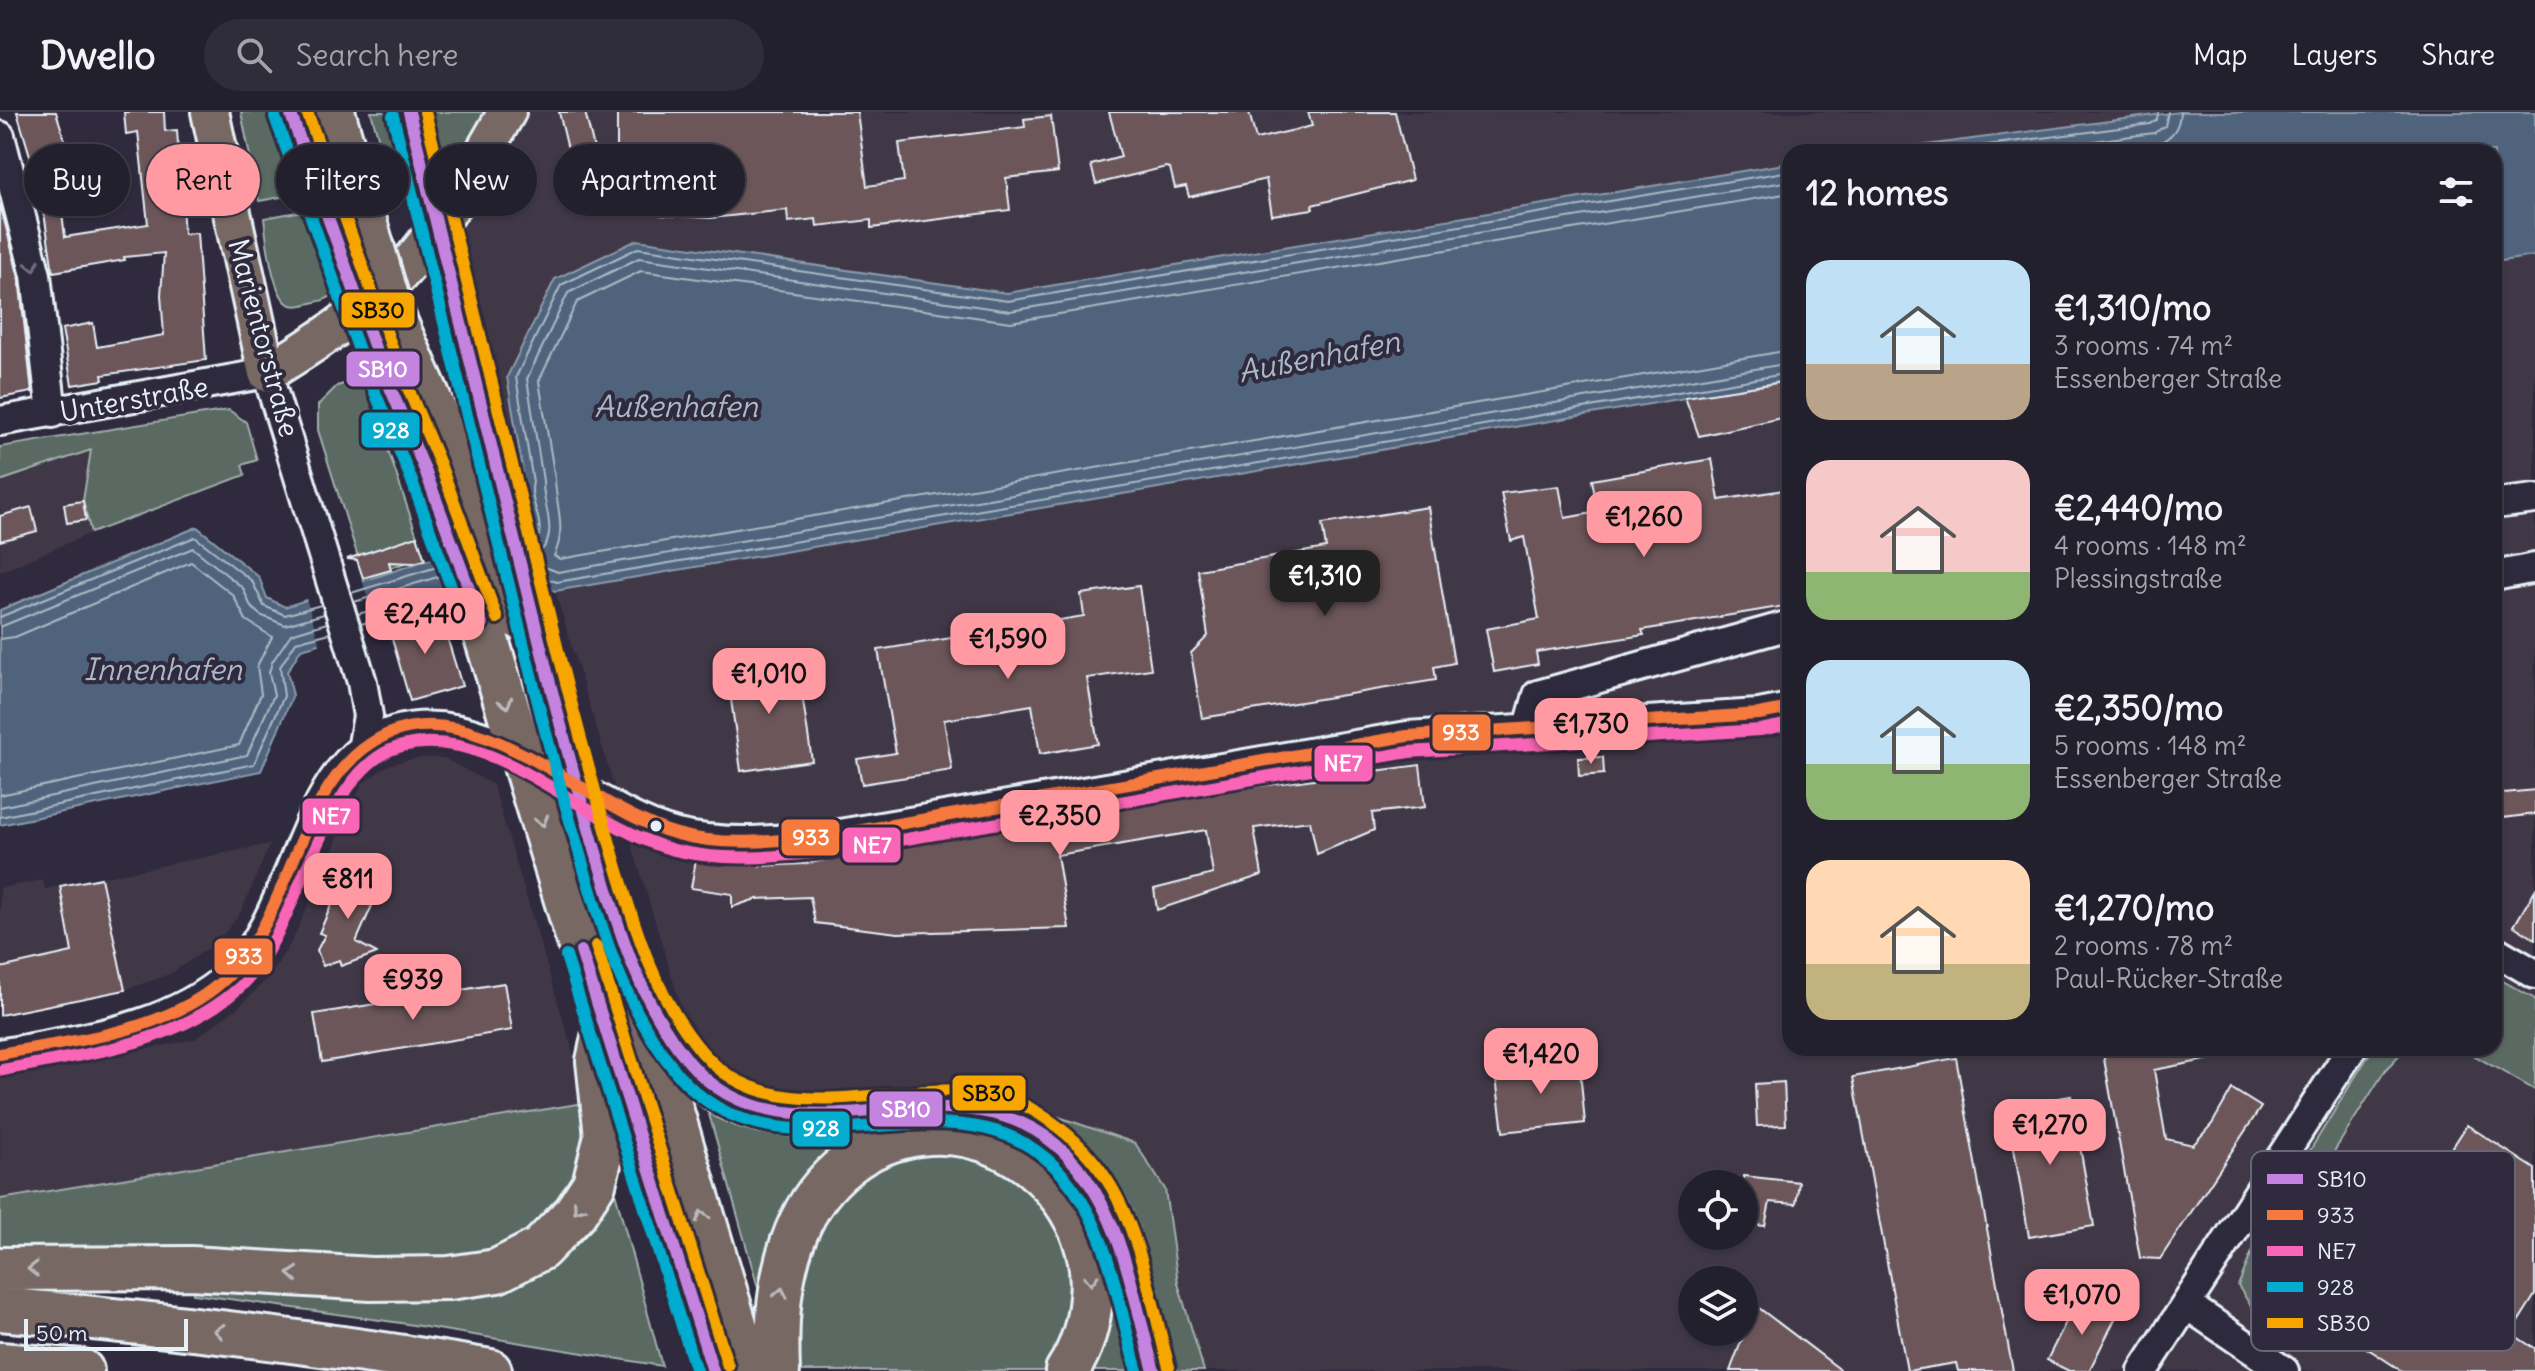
<!DOCTYPE html>
<meta charset="utf-8">
<style>
:root{--surface:#23202e;--page:#2f2d3a;--text:#f1f3f6;--muted:#a3a3aa;--line:#403e4a;--accent:#ff9aa2}
body{margin:0;font-family:Delius,sans-serif;background:var(--page);color:var(--text);height:100vh;display:flex;flex-direction:column;font-size:30px;white-space:nowrap}
*{box-sizing:border-box;margin:0}
p{font-size:26px;color:var(--muted)}
.icon{flex:none;width:44px;height:44px;fill:none;stroke:currentColor;stroke-width:2;stroke-linecap:round;stroke-linejoin:round}
.map{position:relative;flex:1;overflow:hidden}
.panel{position:absolute;left:1782px;top:32px;width:720px;height:912px;display:flex;flex-direction:column;background:var(--surface);border-radius:24px;box-shadow:0 2px 6px #0004,0 0 0 2px var(--line)}
.panel>*{flex:none}
.banner{position:absolute;left:24px;top:32px;width:760px;height:72px;display:flex;gap:16px}
.tools{position:absolute;left:1678px;top:1058px;display:grid;gap:16px}
.tools a{display:grid;place-items:center;width:80px;height:80px;border-radius:50%;background:var(--surface);box-shadow:0 2px 6px #0004,0 0 0 2px var(--line);font-size:40px}
.scale{position:absolute;left:24px;bottom:20px;width:164px;box-sizing:border-box;padding-left:8px;border:4px solid #e8f1f8;border-top:0;font-size:22px;line-height:28px;white-space:nowrap;color:#e8f1f8;-webkit-text-stroke:6px #2f2a3d;paint-order:stroke}
.price{position:absolute;translate:-50% -68px;padding:0 18px;border-radius:16px;background:var(--accent);color:#111;font-size:26px;line-height:52px;filter:drop-shadow(0 2px 4px #0008)}
.price::after{content:'';position:absolute;left:50%;top:48px;width:24px;height:18px;margin-left:-12px;background:inherit;clip-path:polygon(0 0,100% 0,50% 100%)}
.price.active{background:#222;color:#fff}
ul{padding:0;list-style:none}
li{display:flex;align-items:center;gap:24px;height:200px;padding:0 24px}
li span{display:grid;place-items:center;flex:none;width:224px;height:160px;border-radius:24px;color:#555}
li>.icon{margin-inline-start:auto}
span .icon{width:96px;height:96px;fill:#fffc;stroke-width:1}
li b{font-size:34px}
h2{display:flex;justify-content:space-between;align-items:center;height:96px;padding:0 24px;font-size:34px}
.tag{padding:0 28px;border-radius:36px;background:var(--surface);box-shadow:0 2px 6px #0004,0 0 0 2px var(--line);font-size:28px;line-height:72px}
.tag.active{background:var(--accent);color:#111}
header{display:flex;align-items:center;gap:48px;box-sizing:border-box;height:112px;padding:0 40px;background:var(--surface);border-bottom:2px solid var(--line)}
header strong{font-size:38px}
nav{display:flex;gap:44px;margin-inline-start:auto;font-size:28px}
.search{width:560px;height:72px;background:var(--page);display:flex;align-items:center;gap:20px;box-sizing:border-box;padding:0 28px;border-radius:44px;color:var(--muted);font-size:30px}
.map>svg:first-child{display:block}
</style>
<header>
<strong>Dwello</strong>
<div class="search"><svg class="icon" aria-label="search" viewBox="0 0 24 24"><circle cx="10" cy="10" r="6"/><path d="M15 15l6 6"/></svg>Search here</div>
<nav><a>Map</a><a>Layers</a><a>Share</a></nav>
</header>
<div class="map">
<svg width="2535" height="1259" viewBox="0 0 2535 1259">
<rect width="100%" height="100%" fill="#2f2a3d"/>
<filter id="ink" filterUnits="userSpaceOnUse"><feTurbulence type="fractalNoise" baseFrequency=".0125" numOctaves="2"/><feDisplacementMap in="SourceGraphic" scale="16" xChannelSelector="R" yChannelSelector="G"/><feConvolveMatrix kernelMatrix="1 2 1 2 8 2 1 2 1" color-interpolation-filters="sRGB"/></filter>
<g filter="url(#ink)">
<path fill="#413746" fill-rule="evenodd" d="M523,0H2179L1872,40H1790V51L1007,181L910,166L522,376L455,124Z
M2535,144V1259H1204L1135,1031L1005,986L830,985L783,982L757,974L584,991L0,1087V967L195,927L241,893L270,864L293,827L362,672L388,653L416,646H444L493,673L580,964L706,940L693,926L685,908L555,479L1790,268V936H2494V150ZM1692,1072H1744V1124H1692ZM1692,1168H1744V1220H1692Z
M92,338L83,389L91,421L0,460V369Z
M270,732L241,800L228,817L209,836L170,862L125,878L0,903V776L43,768L45,777Z"/>
<path fill="#5a6b62" stroke="#a1aead" stroke-width="2" d="M241,0H272L297,82L259,89Z
M371,0H388L407,75L393,79Z
M423,0H487L451,59L440,70Z
M303,99L334,182C327,188 320,189 311,191C303,193 294,196 287,191C272,179 266,125 264,106Z
M364,266L424,445L364,464L318,318V293L337,274Z
M229,298L246,310L257,348L242,353L245,363L91,421L83,389L91,338L0,369V335Z
M2494,864L2535,887V978L2461,936H2494Z
M2373,936H2406L2386,957L2299,1095L2263,1161L2255,1200L2238,1174L2261,1118Z
M705,988L891,1016L762,1190Z
M584,991C585,1089 540,1131 447,1147L0,1139V1087Z
M1050,1002L1135,1031L1165,1077L1178,1171L1204,1259H1168L1044,1004Z
M926,1037L973,1041L1016,1060L1068,1124L1076,1168L1073,1208L1043,1259H794C791,1180 809,1082 890,1047C901,1042 914,1040 926,1037Z
M1067,1058L1143,1259H1079L1097,1221Z
M612,1069L662,1254L401,1211L193,1182V1169L451,1179Z"/>
<path fill="#4f647b" stroke="#8c9cad" stroke-width="2" d="M2179,0H2535V144L2494,150V40H1872Z
M1790,51V268L555,479L538,472L301,537L287,560L293,583L261,659L0,713V498L197,415L259,465L267,486L285,495L424,449L526,427L522,376L525,372L507,265L555,167L637,128L1007,181Z"/>
<path fill="#2f2a3d" d="M361,464L378,520L321,536L306,486Z"/>
<g fill="none" stroke-linecap="round" stroke-linejoin="round">
<path stroke="#abb9c6" stroke-width="2" d="M1934,40L2150,12L2157,8L2158,0
M2011,40L2154,21L2165,14L2168,0
M2104,40C2134,36 2179,39 2180,0
M1790,81L1011,210L641,159L577,190L539,269L555,367C556,395 567,417 554,444L560,447L1790,238
M538,427C545,409 528,389 533,370L516,265L561,173L638,136L1008,189L1790,59
M541,439C559,419 542,393 543,369L527,267L568,181L639,146L1010,199L1790,69
M545,455L558,460L1790,251
M548,467L557,470L1790,261
M351,481L437,455
M354,490L441,464
M358,502L446,478
M0,505L195,425L252,469L264,494L285,503L321,493
M361,512L450,488
M0,515L193,436L243,476L251,495L260,503L285,513L324,502
M0,527L15,525L191,450L233,483L246,508L272,525L257,554L261,582L239,633L0,683
M0,695L247,643L274,583L269,561L272,550L291,522L327,511
M0,705L254,652L284,584L280,555L296,530L330,521"/>
</g>
<path fill="#6c565a" stroke="#e8f1f8" stroke-width="2" d="M17,0H56L78,70L59,76L65,125L148,112L138,20L126,22L124,0H164L165,19L177,18L184,122L197,121L206,248L102,263L103,268L72,273L62,217L93,211L97,235L164,223L161,183L164,141L124,145L125,148L53,160L41,81Z
M559,0H585L605,81L580,87Z
M617,0H857L867,74L904,69L899,31L1025,15L1024,7L1051,4L1058,60L1006,66L1010,98L871,116V108L817,114L816,107L788,110L787,98L711,106L661,103L635,93L617,76Z
M1109,0H1249L1256,27L1312,14L1308,0H1395L1412,68L1312,93L1313,97L1272,103L1266,67L1189,85L1186,74L1175,76L1170,56L1166,55L1096,72L1091,53L1121,45Z
M0,92L19,166L32,280L0,286Z
M1790,269V304L1699,324L1685,285Z
M1712,347L1719,388L1790,377V493L1642,518L1644,523L1536,540L1538,552L1494,560L1486,517L1539,507L1524,425L1511,429L1501,381L1559,374L1565,406L1598,400L1592,368Z
M83,389L86,408L67,411L64,392Z
M31,395L37,419L0,429V404Z
M1428,395L1454,551L1434,555L1436,568L1202,606L1191,541L1208,524L1198,458L1326,436L1322,412Z
M417,424L425,448L413,451L389,450L391,458L363,466L357,448L347,447Z
M1139,474L1151,557L1087,566L1098,632L1040,642L1032,593L944,608L952,658L862,672L857,647L896,641L878,538L1084,504L1081,482Z
M439,499L462,574L410,589L388,513Z
M797,549L812,649L741,659L727,559Z
M1603,645L1604,662L1579,664L1578,646Z
M1420,653L1425,695L1372,701L1374,718L1317,742L1310,709L1254,716L1262,763L1157,798L1154,777L1213,762L1206,718L1057,743L1069,816L898,821L815,811L810,785L756,787L732,795V782L691,776L696,747L760,754L803,752L1245,676Z
M2535,678V702L2494,707V682Z
M347,758L381,773L356,830L377,841L341,854L339,848L323,854L317,838L325,823L319,821Z
M101,766L125,878L0,903V856L72,840L60,774Z
M2535,778V827L2514,814Z
M504,871L512,918L322,950L314,902Z
M2102,936H2220L2221,945L2154,958L2166,1027L2193,1033L2212,1012L2232,977L2261,995L2160,1147L2140,1146Z
M1956,946L2009,1238L2013,1259H1958L1956,1251L1907,1259L1853,965Z
M1579,948L1585,1011L1503,1020L1495,958Z
M1784,970L1786,1013L1757,1014L1755,972Z
M2071,984L2094,1114L2029,1125L2007,995Z
M2467,1013L2535,1057V1183L2511,1221L2535,1237V1259H2402L2336,1216Z
M1744,1064L1799,1070L1796,1092L1770,1090L1765,1114L1744,1112Z
M2079,1184L2117,1203L2089,1259H2069L2047,1248Z
M1755,1193L1842,1259H1730Z"/>
<g fill="none" stroke-linecap="round" stroke-linejoin="round">
<defs>
<path id="minor" d="M0,24L36,163L52,301
M0,309L267,261L362,570L368,604L363,632
M2494,392L2535,387
M2494,464L2535,456
M1529,615L1538,583L1790,513
M2494,838L2535,862
M0,942C80,926 167,919 230,862C298,799 301,647 395,619C494,591 584,698 677,722C728,734 783,728 834,723L1407,624L1759,602L1790,596
M2187,1193L2284,1259
M2143,1259L2352,936"/>
<path id="major" d="M210,0L267,261C313,233 361,202 399,163C443,116 475,55 507,0"/>
<path id="highway" d="M392,202L485,413L518,505
M417,321L425,358L477,495L519,634
M626,843C650,889 675,947 718,979C737,993 764,999 786,1001C910,1013 1000,949 1093,1075C1128,1123 1135,1202 1154,1259
M643,902L749,1259
M619,963L713,1259
M0,1157L191,1156L371,1167L449,1166L497,1159L540,1137L575,1101L594,1072L606,1024L598,949L605,916
M0,1197C165,1212 327,1231 490,1259
M0,1252L82,1259
M778,1259C776,1213 778,1165 796,1121C843,1004 990,985 1064,1088C1084,1117 1095,1148 1091,1185C1089,1210 1082,1237 1067,1259"/>
</defs>
<use href="#minor" stroke="#e8f1f8" stroke-width="34"/>
<use href="#major" stroke="#e8f1f8" stroke-width="42"/>
<use href="#highway" stroke="#e8f1f8" stroke-width="48"/>
<use href="#minor" stroke="#2f2a3d" stroke-width="28"/>
<use href="#major" stroke="#776864" stroke-width="36"/>
<use href="#highway" stroke="#776864" stroke-width="42"/>
<defs>
<path id="highway-bridge" d="M290,0L384,261L425,358
M333,0L392,202
M409,0L566,638L626,843
M519,634L605,916"/>
</defs>
<use href="#highway-bridge" stroke="#e8f1f8" stroke-width="48" stroke-linecap="butt"/>
<use href="#highway-bridge" stroke="#776864" stroke-width="42"/>
<defs>
<path id="bus-1" d="M290,0L384,261L425,358L482,512
M409,0C450,168 492,336 533,504C552,581 572,658 594,734C617,811 637,888 690,951C796,1077 992,906 1095,1080C1127,1132 1137,1200 1154,1259
M581,839L713,1259"/>
<path id="bus-2" d="M0,942C76,928 174,920 231,861C297,793 299,656 393,620C484,586 592,699 677,722C727,736 783,728 834,723L1407,624L1759,602L1790,596"/>
<path id="bus-3" d="M3,958C84,942 176,933 240,875C302,818 320,654 402,634C495,611 586,715 674,738C726,751 784,744 837,739L1409,640L1760,618L1790,612"/>
<path id="bus-4" d="M393,4C435,174 477,344 519,514C537,589 556,662 578,736C601,816 623,894 676,960C787,1096 981,924 1081,1088C1112,1137 1121,1204 1137,1259
M275,5L369,266L410,364L467,518
M566,844L696,1259"/>
<path id="bus-5" d="M307,0L399,255L440,352L497,506
M425,0C467,170 509,340 551,510C569,585 589,658 610,732C632,806 651,880 702,940C768,1019 887,972 975,979C1027,983 1080,1026 1107,1068C1140,1118 1153,1197 1169,1255
M596,834L728,1254"/>
</defs>
<use href="#bus-1" stroke="#2f2a3d" stroke-width="18"/>
<use href="#bus-2" stroke="#2f2a3d" stroke-width="18"/>
<use href="#bus-3" stroke="#2f2a3d" stroke-width="18"/>
<use href="#bus-4" stroke="#2f2a3d" stroke-width="18"/>
<use href="#bus-5" stroke="#2f2a3d" stroke-width="18"/>
<use href="#bus-1" stroke="#c483df" stroke-width="12"/>
<use href="#bus-2" stroke="#f6793e" stroke-width="12"/>
<use href="#bus-3" stroke="#fa66b7" stroke-width="12"/>
<use href="#bus-4" stroke="#06acd0" stroke-width="12"/>
<use href="#bus-5" stroke="#f7a600" stroke-width="12"/>
</g>
<defs><path id="oneway-chevron" d="M-2-3.5L2.5 0L-2 3.5" fill="none" stroke-width="1.6" stroke-linecap="round" stroke-linejoin="round" transform="scale(2)"/></defs>
<use stroke="#70707e" href="#oneway-chevron" transform="translate(33 154) rotate(77)"/>
<g stroke="#bbbabd">
<use href="#oneway-chevron" transform="translate(506 591) rotate(73)"/>
<use href="#oneway-chevron" transform="translate(542 709) rotate(73)"/>
<use href="#oneway-chevron" transform="translate(578 1096) rotate(126)"/>
<use href="#oneway-chevron" transform="translate(702 1104) rotate(-107)"/>
<use href="#oneway-chevron" transform="translate(33 1157) rotate(179)"/>
<use href="#oneway-chevron" transform="translate(293 1162) rotate(-176)"/>
<use href="#oneway-chevron" transform="translate(1091 1168) rotate(89)"/>
<use href="#oneway-chevron" transform="translate(781 1181) rotate(-80)"/>
<use href="#oneway-chevron" transform="translate(219 1219) rotate(-173)"/>
</g>
</g>
<circle fill="#e8f1f8" stroke="#2f2a3d" stroke-width="3" cx="656" cy="714" r="7"/>
<g text-anchor="middle" stroke-width="8" stroke-linejoin="round" paint-order="stroke">
<g font-size="28" fill="#e8f1f8" stroke="#2f2a3d">
<text transform="translate(264 226) rotate(75)" y="10">Marientorstraße</text>
<text transform="translate(134 287) rotate(-10)" y="10">Unterstraße</text>
</g>
<g font-size="30" font-style="italic" fill="#abb9c6" stroke="#2f2a3d">
<text transform="translate(1319 245) rotate(-11)" y="10">Außenhafen</text>
<text x="676" y="305">Außenhafen</text>
<text x="163" y="568">Innenhafen</text>
</g>
</g>
<rect x="2251" y="1039" width="264" height="200" rx="12" fill="#2f2a3d" stroke="#666675" stroke-width="2"/>
<rect x="2267" y="1062" width="36" height="10" fill="#c483df"/>
<rect x="2267" y="1098" width="36" height="10" fill="#f6793e"/>
<rect x="2267" y="1134" width="36" height="10" fill="#fa66b7"/>
<rect x="2267" y="1170" width="36" height="10" fill="#06acd0"/>
<rect x="2267" y="1206" width="36" height="10" fill="#f7a600"/>
<g font-size="22" fill="#e8f1f8">
<text x="2317" y="1075">SB10</text>
<text x="2317" y="1111">933</text>
<text x="2317" y="1147">NE7</text>
<text x="2317" y="1183">928</text>
<text x="2317" y="1219">SB30</text>
</g>
<g stroke="#2f2a3d" stroke-width="3">
<rect x="340" y="179" width="76" height="38" rx="8" fill="#f7a600"/>
<rect x="345" y="238" width="76" height="38" rx="8" fill="#c483df"/>
<rect x="360" y="299" width="61" height="38" rx="8" fill="#06acd0"/>
<rect x="1431" y="601" width="61" height="39" rx="8" fill="#f6793e"/>
<rect x="1313" y="632" width="61" height="39" rx="8" fill="#fa66b7"/>
<rect x="301" y="685" width="60" height="38" rx="8" fill="#fa66b7"/>
<rect x="780" y="706" width="61" height="39" rx="8" fill="#f6793e"/>
<rect x="841" y="714" width="61" height="38" rx="8" fill="#fa66b7"/>
<rect x="213" y="825" width="61" height="39" rx="8" fill="#f6793e"/>
<rect x="951" y="962" width="76" height="38" rx="8" fill="#f7a600"/>
<rect x="868" y="978" width="76" height="38" rx="8" fill="#c483df"/>
<rect x="791" y="998" width="60" height="38" rx="8" fill="#06acd0"/>
</g>
<g font-size="22" text-anchor="middle" font-weight="bold" fill="#fff">
<text x="383" y="265">SB10</text>
<text x="391" y="326">928</text>
<text x="1461" y="628">933</text>
<text x="1343" y="659">NE7</text>
<text x="331" y="712">NE7</text>
<text x="811" y="733">933</text>
<text x="872" y="741">NE7</text>
<text x="244" y="852">933</text>
<text x="906" y="1005">SB10</text>
<text x="821" y="1024">928</text>
</g>
<g font-size="22" text-anchor="middle" font-weight="bold" fill="#111">
<text x="378" y="206">SB30</text>
<text x="989" y="989">SB30</text>
</g>
</svg>
<div class="tools">
<a><svg class="icon" aria-label="locate" viewBox="0 0 24 24"><circle cx="12" cy="12" r="6"/><path d="M12 2v4M12 18v4M2 12h4M18 12h4"/></svg></a>
<a><svg class="icon" aria-label="layers" viewBox="0 0 24 24"><path d="M12 4l9 5-9 5-9-5zM3 14l9 5 9-5"/></svg></a>
</div>
<div class="scale">50 m</div>
<b class="price" style="left:1644px;top:447px">€1,260</b>
<b class="price active" style="left:1325px;top:506px">€1,310</b>
<b class="price" style="left:425px;top:544px">€2,440</b>
<b class="price" style="left:1008px;top:569px">€1,590</b>
<b class="price" style="left:769px;top:604px">€1,010</b>
<b class="price" style="left:1591px;top:654px">€1,730</b>
<b class="price" style="left:1060px;top:746px">€2,350</b>
<b class="price" style="left:348px;top:809px">€811</b>
<b class="price" style="left:413px;top:910px">€939</b>
<b class="price" style="left:1541px;top:984px">€1,420</b>
<b class="price" style="left:2050px;top:1055px">€1,270</b>
<b class="price" style="left:2082px;top:1225px">€1,070</b>
<div class="banner">
<a class="tag">Buy</a>
<a class="tag active">Rent</a>
<a class="tag">Filters</a>
<a class="tag">New</a>
<a class="tag">Apartment</a>
</div>
<section class="panel">
<h2>12 homes<svg class="icon" aria-label="filters" viewBox="0 0 24 24"><path d="M4 7h16M4 17h16"/><circle cx="9" cy="7" r="2"/><circle cx="15" cy="17" r="2"/></svg></h2>
<ul>
<li><span style="background:linear-gradient(#bfe0f5 65%,#b9a48a 0)"><svg class="icon" aria-label="home" viewBox="0 0 24 24"><path d="M3 11l9-7 9 7M6 9v11h12V9"/></svg></span><div><b>€1,310/mo</b><p>3 rooms · 74 m²</p><p>Essenberger Straße</p></div></li>
<li><span style="background:linear-gradient(#f6c9c9 70%,#8fb573 0)"><svg class="icon" aria-label="home" viewBox="0 0 24 24"><path d="M3 11l9-7 9 7M6 9v11h12V9"/></svg></span><div><b>€2,440/mo</b><p>4 rooms · 148 m²</p><p>Plessingstraße</p></div></li>
<li><span style="background:linear-gradient(#bfe0f5 65%,#8fb573 0)"><svg class="icon" aria-label="home" viewBox="0 0 24 24"><path d="M3 11l9-7 9 7M6 9v11h12V9"/></svg></span><div><b>€2,350/mo</b><p>5 rooms · 148 m²</p><p>Essenberger Straße</p></div></li>
<li><span style="background:linear-gradient(#ffd9b3 65%,#c2b280 0)"><svg class="icon" aria-label="home" viewBox="0 0 24 24"><path d="M3 11l9-7 9 7M6 9v11h12V9"/></svg></span><div><b>€1,270/mo</b><p>2 rooms · 78 m²</p><p>Paul-Rücker-Straße</p></div></li>
</ul>
</section>
</div>
